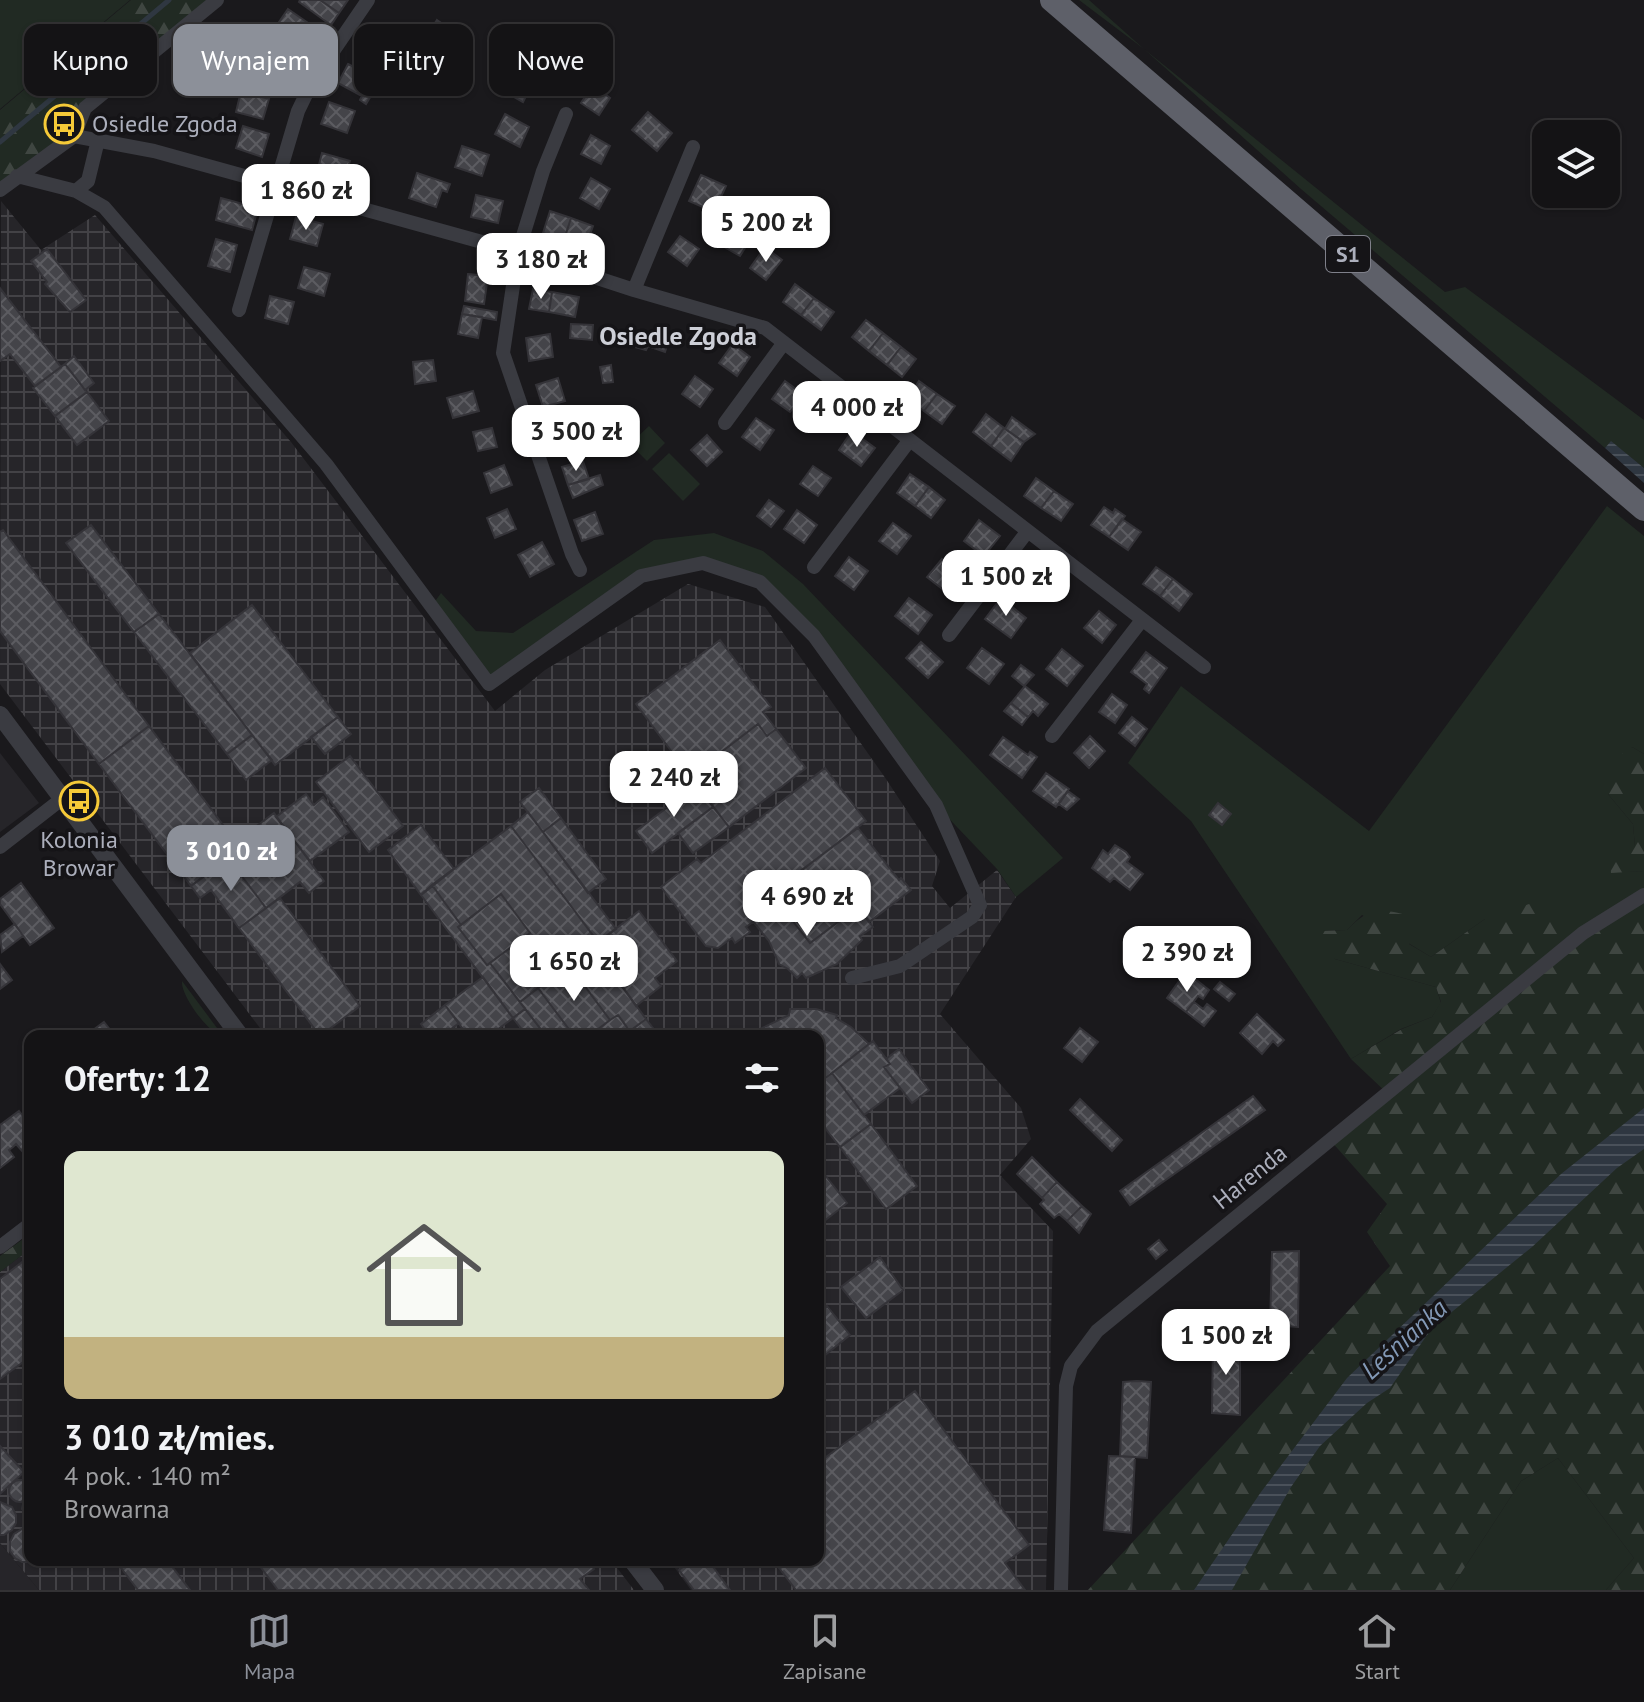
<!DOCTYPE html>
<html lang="pl">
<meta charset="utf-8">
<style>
:root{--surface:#141315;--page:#1d1c1e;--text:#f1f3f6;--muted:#9d9ea0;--line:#333234;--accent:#8c9099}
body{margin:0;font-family:"PT Sans",sans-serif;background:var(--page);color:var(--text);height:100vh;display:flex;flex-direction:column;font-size:30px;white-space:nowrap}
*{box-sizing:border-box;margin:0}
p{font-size:26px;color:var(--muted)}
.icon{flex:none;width:44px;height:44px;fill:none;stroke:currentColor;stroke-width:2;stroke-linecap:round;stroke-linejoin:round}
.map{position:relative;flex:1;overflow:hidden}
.details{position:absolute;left:24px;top:1030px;width:800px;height:536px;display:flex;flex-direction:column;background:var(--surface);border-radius:16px;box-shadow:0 2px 6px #0004,0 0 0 2px var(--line)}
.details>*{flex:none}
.hud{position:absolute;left:24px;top:24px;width:800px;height:72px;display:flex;gap:16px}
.tools{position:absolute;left:1532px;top:120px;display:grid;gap:16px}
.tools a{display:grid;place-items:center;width:88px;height:88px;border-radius:16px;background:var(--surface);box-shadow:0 2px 6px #0004,0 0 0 2px var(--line);font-size:40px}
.price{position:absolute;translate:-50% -68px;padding:0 18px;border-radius:16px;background:#fff;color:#222;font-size:26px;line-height:52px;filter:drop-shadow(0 2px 4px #0008)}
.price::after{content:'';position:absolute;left:50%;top:48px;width:24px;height:18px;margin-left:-12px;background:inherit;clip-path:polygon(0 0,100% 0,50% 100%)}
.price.selected{background:var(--accent);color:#fff}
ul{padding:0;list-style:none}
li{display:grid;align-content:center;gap:16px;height:424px;padding:0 40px}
li span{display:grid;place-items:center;height:248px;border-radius:16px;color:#555}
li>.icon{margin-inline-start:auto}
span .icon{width:144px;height:144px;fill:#fffc;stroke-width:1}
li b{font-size:34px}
h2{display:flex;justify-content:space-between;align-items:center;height:96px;padding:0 40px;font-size:34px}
.pill{padding:0 28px;border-radius:16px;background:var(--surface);box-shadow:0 2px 6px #0004,0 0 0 2px var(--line);font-size:28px;line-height:72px}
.pill.selected{background:var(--accent);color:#fff}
.dock{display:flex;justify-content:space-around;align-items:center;height:112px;border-top:2px solid var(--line);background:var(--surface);font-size:22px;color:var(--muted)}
.dock a{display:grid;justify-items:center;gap:4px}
.dock .selected{color:var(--accent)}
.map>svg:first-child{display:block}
</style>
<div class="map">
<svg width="1644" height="1590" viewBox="0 0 1644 1590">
<defs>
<pattern id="industrial-grid" width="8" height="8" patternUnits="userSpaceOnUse" patternTransform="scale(2)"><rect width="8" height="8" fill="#262529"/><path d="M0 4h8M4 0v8" fill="none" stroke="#434246"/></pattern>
<pattern id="forest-firs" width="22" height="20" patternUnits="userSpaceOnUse" patternTransform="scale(2)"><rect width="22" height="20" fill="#212a23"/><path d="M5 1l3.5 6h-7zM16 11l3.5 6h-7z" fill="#3f4641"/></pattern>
<pattern id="water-rules" width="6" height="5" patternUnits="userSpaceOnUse" patternTransform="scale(2)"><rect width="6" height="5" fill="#2f3741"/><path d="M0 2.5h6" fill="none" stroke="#4a515a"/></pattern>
<pattern id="building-cross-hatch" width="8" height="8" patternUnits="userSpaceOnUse" patternTransform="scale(2)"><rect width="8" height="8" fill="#444449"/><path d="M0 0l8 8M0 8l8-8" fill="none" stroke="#5c5c61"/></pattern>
</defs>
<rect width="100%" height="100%" fill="#1a191c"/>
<path fill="#262529" d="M0,753L39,803L0,832Z
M0,1543L39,1590H0Z"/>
<path fill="url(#industrial-grid)" d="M1,201L41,250L95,215L291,442L495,711L545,670L688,584L765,607L886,779L940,861L932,886L950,908L997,870L1016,897L940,1014L1021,1108L1031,1139L1000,1175L1053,1231L1046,1590H691L669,1560H818V1036H266L0,684Z
M30,1249V1560H611L634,1590H39L0,1543V1272Z"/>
<path fill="#212a23" d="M0,0H130L0,109Z
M1079,0H1089L1144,49L1445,292L1465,287L1644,420V468L1611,442L1605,448L1301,189L1144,49Z
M649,426L665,443L647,461L630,444Z
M669,453L700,484L683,501L652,469Z
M1607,506L1644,536V754L1632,747L1608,794L1633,824L1635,846L1611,872L1644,871V895L1583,933L1485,919L1431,957L1362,915L1347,930L1323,931L1335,959L1436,987L1441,1003L1432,1017L1401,1029L1351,1059L1191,821L1128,763L1181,686L1369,831Z
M714,533L763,551L803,584L1063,858L1016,897L997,869L936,805L814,636L760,582L703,563L641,576L489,684L431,607L441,593L476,631L513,633L654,540Z
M182,981L223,1036C209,1035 180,994 182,981Z
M1558,1458L1634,1558L1606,1590H1450L1521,1481Z"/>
<path fill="url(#forest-firs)" d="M131,0H217L85,108L74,136L0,191V110Z
M1632,747L1644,754V871L1611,873L1609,857L1635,846L1633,824L1608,794L1607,765Z
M1644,895V1590H1606L1634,1558L1558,1458L1521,1481L1450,1590H1088L1390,1266L1367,1232L1387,1204L1330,1140L1387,1093L1351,1059L1402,1029L1432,1017L1441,1002L1436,987L1335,959L1317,942L1322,931L1347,930C1371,906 1379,908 1410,916L1409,944L1431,957L1485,919L1532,903L1583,933Z
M30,1234V1249L0,1272V1256Z"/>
<path fill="url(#water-rules)" d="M1611,441L1644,468V483L1605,448Z
M1644,1108V1149L1617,1168L1532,1247L1432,1328L1390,1388L1367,1403L1320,1446L1291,1487L1232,1590H1194L1261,1492L1347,1378L1561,1174Z"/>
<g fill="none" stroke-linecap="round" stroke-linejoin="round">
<path stroke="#2f3741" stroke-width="5" d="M0,142L169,0"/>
</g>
<path fill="url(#building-cross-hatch)" stroke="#343338" stroke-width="2" d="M300,0H320L339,13L331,25L299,2Z
M320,0H348L339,13Z
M288,9L311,25L298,44L275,28Z
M437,20L460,36L446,56L424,40Z
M394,41L416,57L404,75L382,60Z
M544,47L568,61L556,81L532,67Z
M274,53L299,66L288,86L264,73Z
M348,64L380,81L366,104L360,100L362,96L338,83Z
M497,67L531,86L523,102L489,83Z
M593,85L610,98L599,115L581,103Z
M241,91L269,99L263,119L236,112Z
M329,102L355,111L347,133L321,124Z
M648,112L672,133L657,151L632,130Z
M505,114L529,127L520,147L495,134Z
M243,126L269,134L262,157L236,148Z
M591,135L610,146L601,164L581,154Z
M462,146L489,155L482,176L455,167Z
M322,153L350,161L343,184L316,176Z
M417,173L450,184L447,192L442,190L436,207L409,198Z
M701,175L726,186L714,212L689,201Z
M591,178L610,189L599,209L580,198Z
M476,195L503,201L498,223L471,217Z
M221,198L258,208L252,230L216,220Z
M550,211L571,218L564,240L543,233Z
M296,217L323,224L317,246L290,239Z
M571,218L593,226L585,248L564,240Z
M730,226L751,238L740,256L719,244Z
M680,236L699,249L687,266L668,252Z
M216,239L237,245L230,272L208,266Z
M765,247L782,260L766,280L750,268Z
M47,249L86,300L70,312L45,284L47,282L31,261Z
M304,267L330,274L324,296L298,288Z
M468,274L488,276L484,304L465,301Z
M795,284L814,298L801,315L783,302Z
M0,288L61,367L35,386L10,354L0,361Z
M533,289L552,292L549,312L529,309Z
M552,292L579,297L575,317L549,312Z
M270,296L294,302L288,324L265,318Z
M814,298L834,312L821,330L801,315Z
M464,306L497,312L496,320L462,314Z
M462,314L482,317L478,338L458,334Z
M866,320L883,333L869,351L852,337Z
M571,324L593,325L592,340L570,338Z
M632,330L651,335L652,331L670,336L665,352L648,346L646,350L628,345Z
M883,333L901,347L887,365L869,351Z
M550,334L553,357L529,361L526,338Z
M733,344L750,357L737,376L719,363Z
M901,347L916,359L902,377L887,365Z
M74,356L94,383L85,390L65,364Z
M433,360L436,381L415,384L413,362Z
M65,364L87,392L55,416L33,388Z
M611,365L613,382L603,383L600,367Z
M695,376L713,389L700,407L682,394Z
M558,378L565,401L543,407L536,385Z
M785,381L804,395L790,412L772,399Z
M919,381L937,394L924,411L907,399Z
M473,391L479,411L453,418L447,398Z
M87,392L109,421L77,445L55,416Z
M937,394L955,406L942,424L924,411Z
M590,409L597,431L576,438L569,416Z
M986,414L1004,428L991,446L973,432Z
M1012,417L1035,434L1024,442L1005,429Z
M756,418L774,430L760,450L742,437Z
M627,419L631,438L618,442L616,435L603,439L602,436L577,443L576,438Z
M492,428L497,447L478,451L473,432Z
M1004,428L1024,442L1011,461L991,446Z
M852,431L875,448L861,466L839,450Z
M707,435L722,452L707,466L691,450Z
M583,461L589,479L568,485L562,467Z
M504,465L512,485L491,493L484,473Z
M813,466L831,478L818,496L800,484Z
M910,474L929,487L915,506L897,493Z
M600,475L603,485L573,498L568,485Z
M1036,478L1054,491L1041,508L1024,496Z
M929,487L945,500L931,518L915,506Z
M1054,491L1073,504L1061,521L1041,508Z
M769,500L784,511L771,527L757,516Z
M1104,507L1113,513L1115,509L1125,516L1109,537L1091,525Z
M507,509L516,529L495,538L487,518Z
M797,510L817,525L804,543L784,529Z
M595,512L603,534L582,541L574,520Z
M1122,519L1141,532L1128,550L1109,537Z
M979,520L1000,536L984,556L964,541Z
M893,523L911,536L897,554L879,541Z
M91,525L159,614L134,632L66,543Z
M3,530L149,726L99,764L0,631V532Z
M542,542L554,564L530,577L518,555Z
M849,557L868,571L854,590L835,576Z
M942,559L959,573L945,591L927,577Z
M1031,563L1049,576L1036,595L1017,581Z
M1156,567L1173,579L1160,596L1143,584Z
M1173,579L1192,594L1179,611L1160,596Z
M909,598L932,615L918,634L895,616Z
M1001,598L1026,618L1011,638L985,619Z
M252,605L338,717L275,765L190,653Z
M1099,611L1116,625L1102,643L1084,628Z
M159,614L252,735L227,754L134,632Z
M720,640L771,707L763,712L776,729L767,736L758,724L690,776L636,704Z
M921,642L943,662L928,678L906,658Z
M982,648L1004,664L989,684L967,668Z
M1062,649L1083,666L1067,686L1046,669Z
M1146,652L1167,668L1149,693L1144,689L1147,684L1131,672Z
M1021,665L1034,675L1024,686L1012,676Z
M1025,686L1048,704L1038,716L1033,711L1028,717L1011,703Z
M1112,694L1127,705L1115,723L1099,712Z
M1011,703L1028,717L1022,725L1004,711Z
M338,717L351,734L325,754L311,737Z
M1132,717L1147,729L1135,746L1119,733Z
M758,724L767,736L776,729L806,768L729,827L690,776Z
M149,726L241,849L191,886L99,764Z
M252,735L272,760L246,780L227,754Z
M1090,736L1105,751L1089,768L1074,753Z
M1003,737L1028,755L1030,752L1037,757L1022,778L990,755Z
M350,756L403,826L369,852L316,782Z
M825,768L866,821L746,913L753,922L746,927L750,932L735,943L732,938L718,948L706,946L661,887L697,859L701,863Z
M1046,773L1069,789L1056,807L1033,791Z
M697,785L713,807L652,853L636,831Z
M539,788L561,818L543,832L520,802Z
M1068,791L1079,799L1067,810L1059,804Z
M306,794L314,805L323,797L349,832L310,861L276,817Z
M1218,803L1231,814L1222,825L1209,815Z
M713,807L729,827L693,853L678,833Z
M528,812L616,929L598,942L511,826Z
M274,813L324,881L309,893L300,882L266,908L228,858L241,849L235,842Z
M561,818L606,879L588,893L543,832Z
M421,825L454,869L421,895L388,850Z
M511,826L598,942L520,1002L490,963L530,933L501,894L461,925L432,885Z
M858,828L899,880L901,878L911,890L869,922L858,907L810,943L771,893Z
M1115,845L1126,852L1130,857L1127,862L1143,874L1130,890L1114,878L1110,882L1092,868L1103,850L1108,854Z
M228,858L266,908L239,928L211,890L200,898L191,886Z
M21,883L54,928L30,945L0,904V899Z
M432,885L461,925L458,927L487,965L490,963L525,1009L513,1018L421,895Z
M771,893L810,943L858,907L873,927L860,936L862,940L837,964L806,978L802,973L797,978L788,969L779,964L769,941L746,913Z
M501,894L530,933L487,965L458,927Z
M280,898L360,1006L320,1036L239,928Z
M639,911L677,961L655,978L661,986L636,1006L593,946Z
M15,924L23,936L2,952L0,935Z
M593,946L646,1019L630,1031L618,1015L610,1020L569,965Z
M0,964L12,980L0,989Z
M569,965L610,1020L589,1036H574L538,988Z
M483,977L513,1018L489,1036H468L445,1005Z
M1182,977L1191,984L1195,979L1209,990L1203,999L1198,996L1186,1012L1167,998Z
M1220,982L1235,994L1229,1001L1214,989Z
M538,988L574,1036H546L520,1002Z
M1194,1002L1203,1009L1207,1004L1216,1011L1204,1026L1186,1012Z
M445,1005L459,1023L442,1036H429L421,1024Z
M525,1009L546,1036H527L513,1018Z
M790,1009H816L837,1015L836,1018L851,1027L869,1044L818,1084V1036H746L789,1015Z
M1257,1014L1284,1040L1278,1046L1273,1041L1262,1054L1240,1033Z
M618,1015L633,1036H589L610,1020Z
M646,1019L659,1036H633L630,1031Z
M104,1022L115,1036H85Z
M1080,1028L1098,1042L1082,1062L1064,1048Z
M873,1041L890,1064L884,1067L900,1088L864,1115L832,1073Z
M899,1049L929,1090L912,1103L884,1067L890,1064L886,1059Z
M832,1073L871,1124L840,1147L818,1119V1084Z
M1253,1096L1265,1110L1130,1205L1120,1191Z
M1080,1099L1122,1140L1112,1151L1070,1110Z
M19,1111L30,1125V1145L22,1151L16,1144L13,1147L9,1150L14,1157L0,1168V1125Z
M871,1124L917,1186L886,1209L840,1147Z
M1032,1157L1057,1182L1042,1198L1017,1174Z
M821,1170L847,1203L818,1226V1173Z
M1057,1182L1082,1206L1067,1221L1059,1214L1054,1218L1040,1204L1044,1200L1042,1198Z
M1082,1206L1091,1214L1079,1233L1067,1221Z
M1159,1240L1167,1250L1156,1259L1148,1249Z
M1299,1251L1298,1327L1270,1325L1272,1252Z
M30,1256V1357L0,1379V1279Z
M880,1257L903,1290L866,1318L841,1287Z
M827,1306L850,1335L819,1360L821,1365L818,1367V1313Z
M1240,1339V1415L1212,1413L1213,1340Z
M1137,1381L1151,1382L1147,1458L1120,1456L1123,1382Z
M915,1391L1029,1545L1005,1563L1025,1590H796L773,1560H818V1463Z
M0,1446L24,1472L0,1494Z
M1109,1456L1135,1457L1131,1533L1104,1530Z
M9 1491a11 11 0 1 1 22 0a11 11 0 1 1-22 0Z
M30,1498V1518L22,1509L23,1504Z
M0,1502L12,1507L16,1515V1523L12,1530L4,1535H0Z
M22,1529H30V1560H34L31,1562H22L15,1558L10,1551V1542L14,1534Z
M115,1560H167L190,1590H138Z
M587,1560L594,1569L580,1579L589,1590H278L256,1561Z
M692,1560H708L730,1590H694L679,1570Z"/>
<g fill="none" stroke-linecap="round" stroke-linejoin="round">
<path stroke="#3a3b41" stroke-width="14" d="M566,114L543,171L518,252L503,353L572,554L580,570
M74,136L85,108L217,0
M17,176L76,191L104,207L326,464L489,684L641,576L703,563L760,582L814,636L936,805L980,905L972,917L900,966L852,978
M0,190L74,136L154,151L518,252L634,290L765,328L1204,667
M76,191L88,181L98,140
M634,290L693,147
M239,310L298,111L312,82L368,0
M725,423L783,344
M814,567L909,441
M949,635L1027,532
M1052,736L1142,620
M0,847L63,798
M0,1247L30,1224
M1061,1590L1066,1386L1071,1366L1097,1331L1583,933L1644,895"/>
<path stroke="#3a3b41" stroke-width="18" d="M0,715L240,1036
M632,1560L655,1590"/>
<path stroke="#5e6069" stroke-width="24" d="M1052,0L1644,509"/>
</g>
<defs>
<symbol id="bus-ring" viewBox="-11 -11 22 22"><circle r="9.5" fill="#151417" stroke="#f6ca38" stroke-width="1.5"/><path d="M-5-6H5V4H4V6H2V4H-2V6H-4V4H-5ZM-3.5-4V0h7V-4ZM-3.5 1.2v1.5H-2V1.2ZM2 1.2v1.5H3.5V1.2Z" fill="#f6ca38"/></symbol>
</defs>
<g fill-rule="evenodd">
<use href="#bus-ring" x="42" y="102" width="44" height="44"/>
<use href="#bus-ring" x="57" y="779" width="44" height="44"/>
</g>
<g text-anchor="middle" stroke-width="7" stroke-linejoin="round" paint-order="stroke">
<rect fill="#151417" stroke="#7f808a" stroke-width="2" x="1326" y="236" width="44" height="36" rx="6"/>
<g font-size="22" font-weight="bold" fill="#acafbc">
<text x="1348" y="262">S1</text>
</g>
<g font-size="24" fill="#acafbc" stroke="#151417" text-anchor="start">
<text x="92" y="132">Osiedle Zgoda</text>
<text x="79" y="848" text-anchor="middle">Kolonia<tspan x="79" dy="28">Browar</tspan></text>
</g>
<g font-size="24" fill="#acafbc" stroke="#151417">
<text transform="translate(1250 1177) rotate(-39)" y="8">Harenda</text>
</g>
<g font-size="26" font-weight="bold" fill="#cdcfd7" stroke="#151417">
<text x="678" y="345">Osiedle Zgoda</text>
</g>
<g font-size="26" font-style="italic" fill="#8399b7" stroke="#151417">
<text transform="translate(1404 1339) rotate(-42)" y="9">Leśnianka</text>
</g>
</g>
</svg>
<div class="tools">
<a><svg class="icon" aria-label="layers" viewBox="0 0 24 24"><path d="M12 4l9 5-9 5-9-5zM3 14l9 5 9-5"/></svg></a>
</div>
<b class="price" style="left:306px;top:232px">1 860 zł</b>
<b class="price" style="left:766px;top:264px">5 200 zł</b>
<b class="price" style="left:541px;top:301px">3 180 zł</b>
<b class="price" style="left:857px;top:449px">4 000 zł</b>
<b class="price" style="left:576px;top:473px">3 500 zł</b>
<b class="price" style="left:1006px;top:618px">1 500 zł</b>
<b class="price" style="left:674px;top:819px">2 240 zł</b>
<b class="price selected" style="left:231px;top:893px">3 010 zł</b>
<b class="price" style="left:807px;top:938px">4 690 zł</b>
<b class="price" style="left:1187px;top:994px">2 390 zł</b>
<b class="price" style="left:574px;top:1003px">1 650 zł</b>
<b class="price" style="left:1226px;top:1377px">1 500 zł</b>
<div class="hud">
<a class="pill">Kupno</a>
<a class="pill selected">Wynajem</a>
<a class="pill">Filtry</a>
<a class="pill">Nowe</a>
</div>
<section class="details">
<h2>Oferty: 12<svg class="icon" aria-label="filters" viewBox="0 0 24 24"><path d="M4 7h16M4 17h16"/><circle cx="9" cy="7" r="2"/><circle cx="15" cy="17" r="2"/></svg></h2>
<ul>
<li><span style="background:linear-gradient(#dfe7d0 75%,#c2b280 0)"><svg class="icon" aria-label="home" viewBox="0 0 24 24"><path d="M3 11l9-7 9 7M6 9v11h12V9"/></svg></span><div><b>3 010 zł/mies.</b><p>4 pok. · 140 m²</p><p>Browarna</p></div></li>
</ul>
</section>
</div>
<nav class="dock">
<a class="selected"><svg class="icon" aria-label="map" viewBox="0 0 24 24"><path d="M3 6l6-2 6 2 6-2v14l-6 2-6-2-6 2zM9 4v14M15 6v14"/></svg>Mapa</a>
<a><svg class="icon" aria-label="saved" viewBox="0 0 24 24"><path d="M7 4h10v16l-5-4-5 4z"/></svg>Zapisane</a>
<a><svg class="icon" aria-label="home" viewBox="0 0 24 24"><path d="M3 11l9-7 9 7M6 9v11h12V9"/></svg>Start</a>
</nav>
